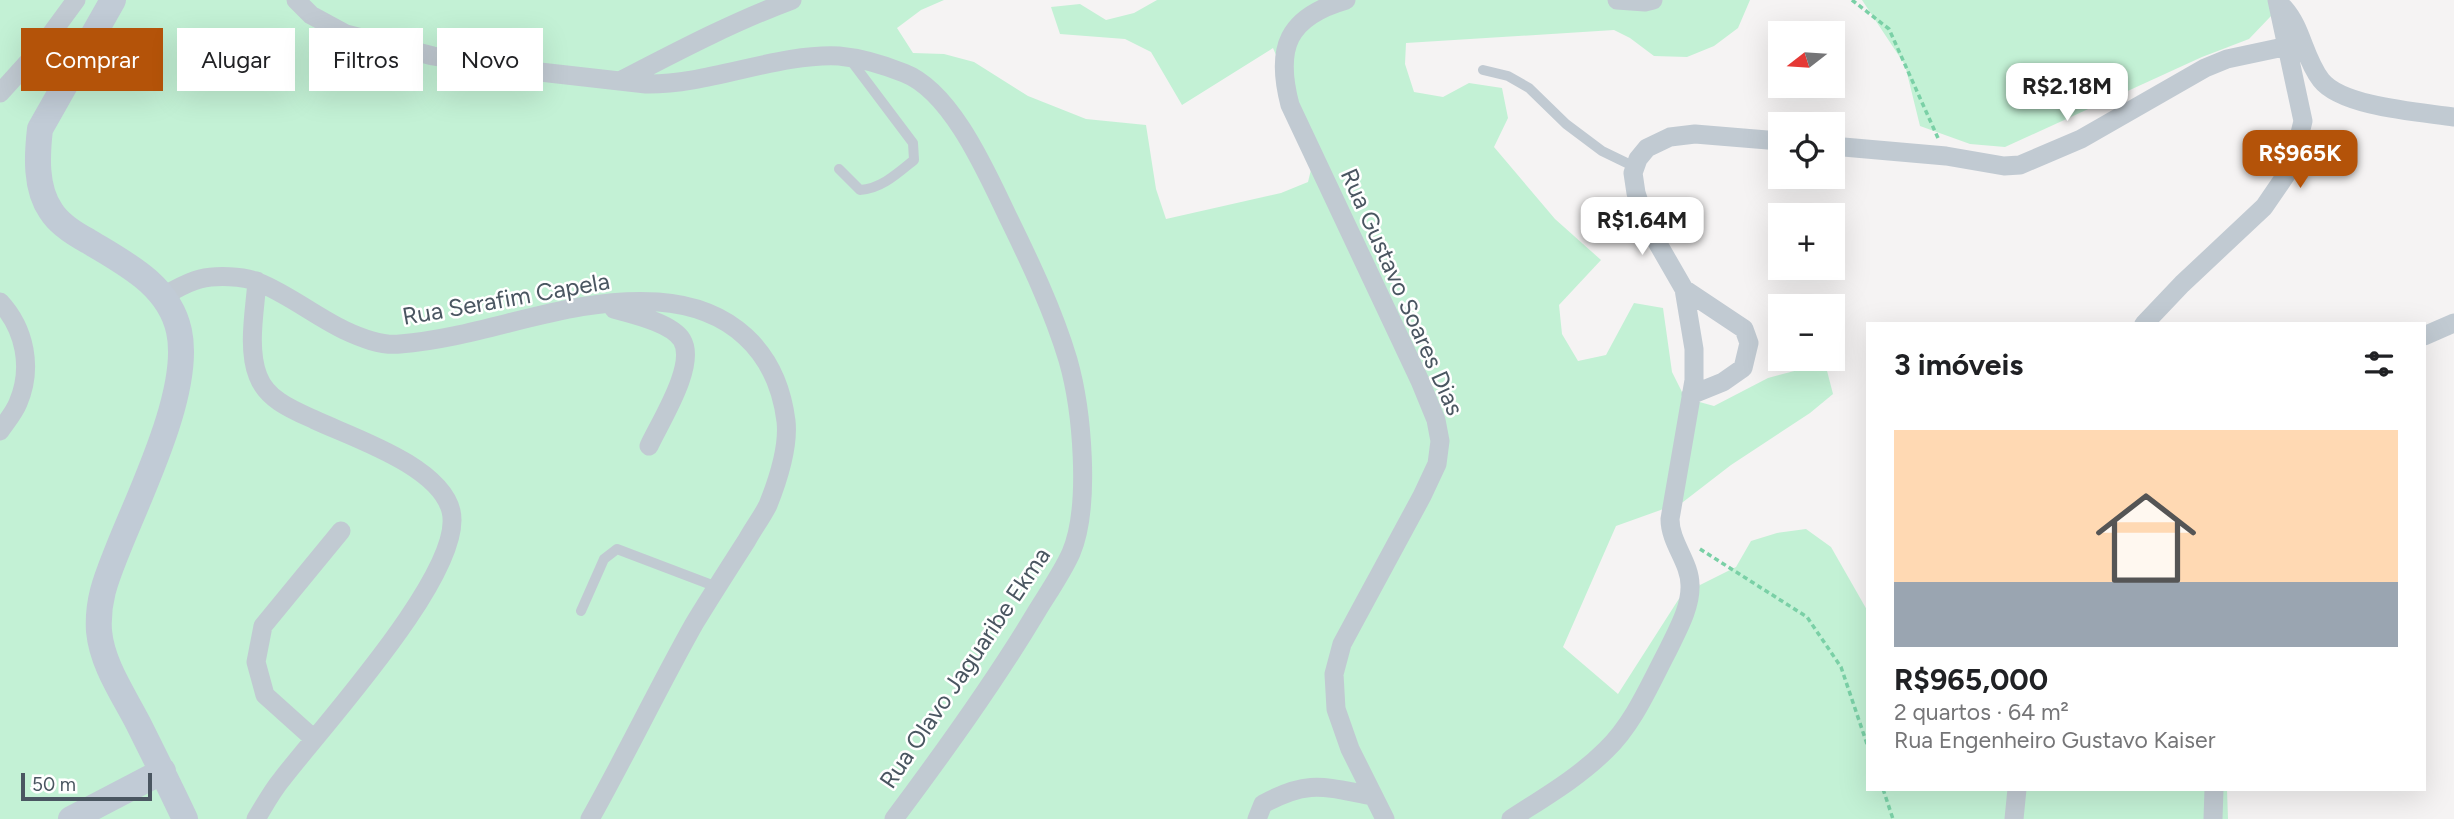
<!DOCTYPE html>
<html lang="pt">
<meta charset="utf-8">
<style>
:root{--surface:#fff;--page:#f2f2f2;--text:#202124;--muted:#757577;--line:#e0e0e0;--accent:#b45309}
body{margin:0;font-family:Figtree,sans-serif;background:var(--page);color:var(--text);height:100vh;display:flex;flex-direction:column;font-size:26px;white-space:nowrap}
*{box-sizing:border-box;margin:0}
p{font-size:23px;color:var(--muted)}
.icon{flex:none;width:38px;height:38px;fill:none;stroke:currentColor;stroke-width:2;stroke-linecap:round;stroke-linejoin:round}
.map{position:relative;flex:1;overflow:hidden}
.sheet{position:absolute;left:1866px;top:322px;width:560px;height:469px;display:flex;flex-direction:column;background:var(--surface);border-radius:0px;box-shadow:0 7px 28px #0002}
.sheet>*{flex:none}
.hud{position:absolute;left:21px;top:28px;width:665px;height:63px;display:flex;gap:14px}
.needle{width:46px;rotate:253deg}
.fabs{position:absolute;left:1768px;top:21px;display:grid;gap:14px}
.fabs a{display:grid;place-items:center;width:77px;height:77px;border-radius:0px;background:var(--surface);box-shadow:0 7px 28px #0002;font-size:35px}
.scale{position:absolute;left:21px;bottom:18px;width:131px;box-sizing:border-box;padding-left:7px;border:4px solid #4a5661;border-top:0;font-size:19px;line-height:24px;white-space:nowrap;color:#4a5661;-webkit-text-stroke:5px #fff;paint-order:stroke}
.price{position:absolute;translate:-50% -60px;padding:0 16px;border-radius:14px;background:#fff;color:#222;font-size:23px;line-height:46px;filter:drop-shadow(0 2px 4px #0008)}
.price::after{content:'';position:absolute;left:50%;top:42px;width:21px;height:16px;margin-left:-10px;background:inherit;clip-path:polygon(0 0,100% 0,50% 100%)}
.price.selected{background:var(--accent);color:#fff}
ul{padding:0;list-style:none}
li{display:grid;align-content:center;gap:14px;height:371px;padding:0 28px}
li+li{border-top:2px solid var(--line)}
li span{display:grid;place-items:center;height:217px;border-radius:0px;color:#555}
li>.icon{margin-inline-start:auto}
span .icon{width:126px;height:126px;fill:#fffc;stroke-width:1}
li b{font-size:30px}
h2{display:flex;justify-content:space-between;align-items:center;height:84px;padding:0 28px;font-size:30px}
.chip{padding:0 24px;border-radius:0px;background:var(--surface);box-shadow:0 7px 28px #0002;font-size:24px;line-height:63px}
.chip.selected{background:var(--accent);color:#fff}
.map>svg:first-child{display:block}
</style>
<div class="map">
<svg width="2454" height="819" viewBox="0 0 2454 819">
<rect width="100%" height="100%" fill="#f5f3f3"/>
<path fill="#c3f1d5" d="M0,0H944L921,10L897,28L913,53L944,54L974,62L1028,96L1086,119L1146,125L1156,189L1166,219L1281,193L1308,182L1316,149L1273,48L1182,105L1151,52L1125,39L1060,34L1051,7L1080,4L1106,20L1134,13L1157,0H1750L1738,28L1714,46L1687,57L1654,56L1630,38L1614,30L1406,43L1405,64L1414,92L1443,97L1469,83L1502,88L1508,118L1494,147L1555,219L1601,260L1559,305L1562,334L1578,361L1606,355L1634,303L1663,308L1672,372L1685,398L1714,406L1768,378L1825,363L1833,394L1810,413L1731,465L1683,502L1616,526L1563,647L1618,694L1682,594L1736,567L1751,541L1777,533L1806,529L1831,547L1867,610V789H2227L2228,819H0Z
M1862,0H2270L2271,16L2249,39L2202,57L2005,147L1970,144L1920,126L1905,65Z"/>
<g fill="none" stroke-linecap="round" stroke-linejoin="round">
<path stroke="#7ad0a6" stroke-width="3.5" stroke-dasharray="5 3.5" stroke-linecap="butt" d="M1852,0L1889,29L1938,138
M1700,549L1807,617L1841,667L1867,744
M1883,789L1893,819"/>
<path stroke="#c1cad2" stroke-width="10" d="M1483,70L1508,76L1529,88L1566,124L1602,151L1635,167
M839,169L860,190C881,189 898,173 914,160L913,143L849,58
M581,611L604,559L617,549L717,587"/>
<path stroke="#c1cad2" stroke-width="19" d="M296,0L311,15L346,34L433,56L505,68L646,84C709,85 778,53 839,56C861,58 884,65 904,73C951,91 986,171 1007,215C1030,262 1053,310 1068,360C1082,409 1091,506 1071,553C1062,573 1048,593 1037,611C994,683 944,752 894,819
M1346,0C1287,17 1275,48 1290,105L1420,381L1436,420L1440,441L1437,464L1422,496L1342,644L1334,674L1336,709L1350,749L1385,819
M1617,0L1645,2L1653,0
M2284,8C2302,28 2304,58 2321,80C2342,107 2420,112 2454,117
M622,80C678,51 733,22 792,0
M0,93L40,49L76,0
M1832,146L1946,156L2004,166L2020,165L2081,139L2205,68L2227,59L2288,46
M1684,289L1744,329L1749,343L1743,368L1723,382L1691,395
M163,296C175,290 187,282 200,279C216,275 243,276 258,282C288,294 315,316 344,330C361,338 381,346 400,344C487,337 569,296 658,302C729,307 777,349 786,421C789,448 778,480 768,505C762,517 753,529 747,540C729,568 711,596 694,624C658,688 626,755 590,819
M0,302C25,329 33,368 18,403C14,413 6,422 0,431
M614,309C632,314 672,323 682,340C697,365 660,422 649,446
M2144,324L2182,284L2264,207L2292,166L2303,121L2277,0
M2424,336L2454,323
M314,739L265,695L256,662L263,626L341,531
M256,819C264,806 272,791 282,779C320,729 466,571 451,511C440,466 354,438 315,420C293,410 267,400 258,376C247,348 255,310 257,281
M1257,819L1263,804C1309,779 1324,787 1373,796
M1511,819C1543,798 1578,778 1606,750C1634,723 1650,684 1668,650C1677,631 1691,607 1690,585C1690,562 1670,543 1670,519L1694,380V349L1684,289L1646,223L1636,193L1633,173L1638,159L1647,148L1670,137L1695,134L1780,141
M2014,819L2017,789
M2213,819L2214,789"/>
<path stroke="#c1cbd6" stroke-width="26" d="M113,0L40,129C37,155 35,188 51,211C59,224 75,234 88,241C126,264 169,285 179,331C192,390 140,493 118,549C107,577 97,599 99,631C102,664 123,694 138,723C154,755 170,787 185,819
M71,819L163,771"/>
</g>
<g text-anchor="middle" stroke-width="5" stroke-linejoin="round" paint-order="stroke">
<g font-size="24" fill="#4a5661" stroke="#fff">
<text transform="translate(1402 292) rotate(66)" y="8">Rua Gustavo Soares Dias</text>
<text transform="translate(506 299) rotate(-10)" y="8">Rua Serafim Capela</text>
<text transform="translate(965 668) rotate(-56)" y="8">Rua Olavo Jaguaribe Ekma</text>
</g>
</g>
</svg>
<div class="fabs">
<a><svg class="needle" viewBox="-14 -14 28 28"><path d="M0-13l5 13h-10z" fill="#e53935"/><path d="M0 13l5-13h-10z" fill="#757577"/></svg></a>
<a><svg class="icon" aria-label="locate" viewBox="0 0 24 24"><circle cx="12" cy="12" r="6"/><path d="M12 2v4M12 18v4M2 12h4M18 12h4"/></svg></a>
<a>+</a>
<a>−</a>
</div>
<div class="scale">50 m</div>
<b class="price" style="left:2067px;top:123px">R$2.18M</b>
<b class="price selected" style="left:2300px;top:190px">R$965K</b>
<b class="price" style="left:1642px;top:257px">R$1.64M</b>
<div class="hud">
<a class="chip selected">Comprar</a>
<a class="chip">Alugar</a>
<a class="chip">Filtros</a>
<a class="chip">Novo</a>
</div>
<section class="sheet">
<h2>3 imóveis<svg class="icon" aria-label="filters" viewBox="0 0 24 24"><path d="M4 7h16M4 17h16"/><circle cx="9" cy="7" r="2"/><circle cx="15" cy="17" r="2"/></svg></h2>
<ul>
<li><span style="background:linear-gradient(#ffd9b3 70%,#9aa5b1 0)"><svg class="icon" aria-label="home" viewBox="0 0 24 24"><path d="M3 11l9-7 9 7M6 9v11h12V9"/></svg></span><div><b>R$965,000</b><p>2 quartos · 64 m²</p><p>Rua Engenheiro Gustavo Kaiser</p></div></li>
</ul>
</section>
</div>
